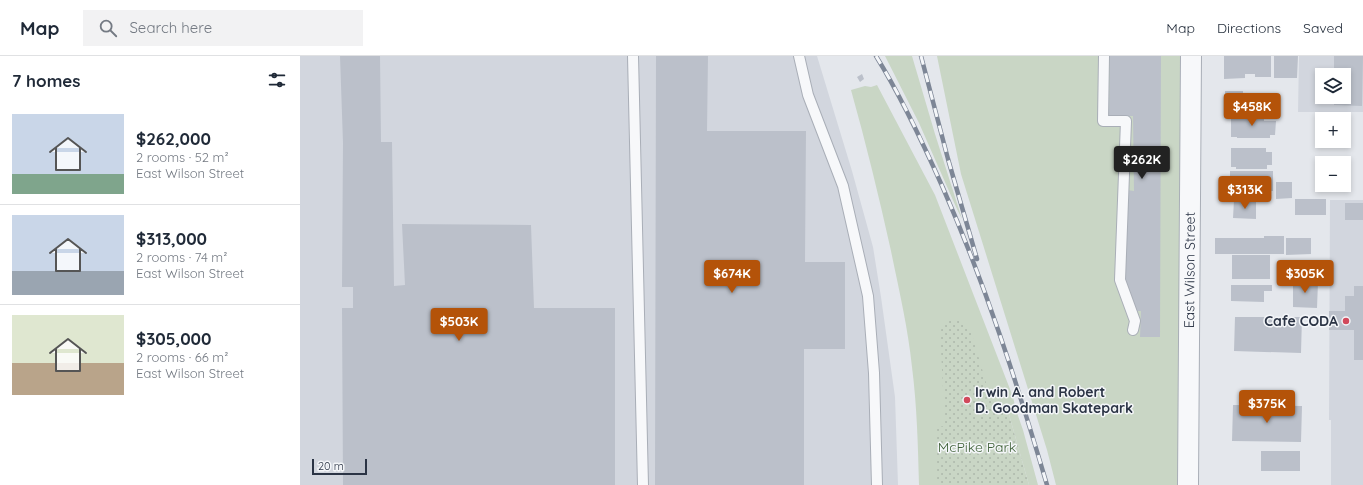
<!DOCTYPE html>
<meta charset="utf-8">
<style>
:root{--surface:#fff;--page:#f2f2f3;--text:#1f2937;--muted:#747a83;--line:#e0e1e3;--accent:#b45309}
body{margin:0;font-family:Quicksand,sans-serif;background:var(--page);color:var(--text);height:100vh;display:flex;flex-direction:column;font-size:15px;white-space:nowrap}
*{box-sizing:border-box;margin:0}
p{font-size:13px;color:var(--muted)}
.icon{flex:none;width:22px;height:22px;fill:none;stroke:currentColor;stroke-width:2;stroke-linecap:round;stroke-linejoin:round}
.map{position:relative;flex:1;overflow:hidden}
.side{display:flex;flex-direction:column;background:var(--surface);width:300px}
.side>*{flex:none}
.tools{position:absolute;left:1015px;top:12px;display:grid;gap:8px}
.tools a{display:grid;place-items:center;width:36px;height:36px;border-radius:0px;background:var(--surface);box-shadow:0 2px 6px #0003;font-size:20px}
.scale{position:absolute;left:12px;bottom:10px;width:55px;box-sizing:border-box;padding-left:4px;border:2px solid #2b3445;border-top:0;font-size:11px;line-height:14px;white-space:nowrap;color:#2b3445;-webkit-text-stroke:3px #f4f6f9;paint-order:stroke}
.price{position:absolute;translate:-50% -34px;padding:0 9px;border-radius:4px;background:var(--accent);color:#fff;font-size:13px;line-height:26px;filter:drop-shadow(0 1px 2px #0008)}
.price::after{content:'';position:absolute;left:50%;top:24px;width:12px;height:9px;margin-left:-6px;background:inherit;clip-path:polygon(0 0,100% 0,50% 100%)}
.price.active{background:#222;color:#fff}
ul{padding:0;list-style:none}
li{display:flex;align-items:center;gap:12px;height:100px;padding:0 12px}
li+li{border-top:1px solid var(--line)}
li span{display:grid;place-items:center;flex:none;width:112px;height:80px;border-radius:0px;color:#555}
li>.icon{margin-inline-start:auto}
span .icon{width:48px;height:48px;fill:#fffc;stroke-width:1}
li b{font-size:17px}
h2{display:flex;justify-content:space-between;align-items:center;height:48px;padding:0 12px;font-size:17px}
header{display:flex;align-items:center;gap:24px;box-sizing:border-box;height:56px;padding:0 20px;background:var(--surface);border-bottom:1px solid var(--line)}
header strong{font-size:19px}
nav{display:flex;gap:22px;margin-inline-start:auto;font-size:14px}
.search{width:280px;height:36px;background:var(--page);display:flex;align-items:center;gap:10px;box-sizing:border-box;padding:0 14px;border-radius:0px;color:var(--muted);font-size:15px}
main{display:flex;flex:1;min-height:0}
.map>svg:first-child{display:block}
</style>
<header>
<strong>Map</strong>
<div class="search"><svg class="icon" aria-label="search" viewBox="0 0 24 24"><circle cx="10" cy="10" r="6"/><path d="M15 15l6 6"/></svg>Search here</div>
<nav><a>Map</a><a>Directions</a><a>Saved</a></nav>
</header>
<main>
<section class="side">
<h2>7 homes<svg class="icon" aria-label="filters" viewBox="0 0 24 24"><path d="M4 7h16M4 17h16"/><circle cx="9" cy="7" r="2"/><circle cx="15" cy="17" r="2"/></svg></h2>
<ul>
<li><span style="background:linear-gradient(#c9d6e8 75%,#7fa58c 0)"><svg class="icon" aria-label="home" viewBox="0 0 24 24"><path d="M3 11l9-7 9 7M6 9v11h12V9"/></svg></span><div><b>$262,000</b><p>2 rooms · 52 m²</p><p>East Wilson Street</p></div></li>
<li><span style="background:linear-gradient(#c9d6e8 70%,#9aa5b1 0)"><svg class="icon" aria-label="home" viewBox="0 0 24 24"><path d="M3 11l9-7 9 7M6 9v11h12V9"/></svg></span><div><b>$313,000</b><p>2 rooms · 74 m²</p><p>East Wilson Street</p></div></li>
<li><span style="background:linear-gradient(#dfe7d0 60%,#b9a48a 0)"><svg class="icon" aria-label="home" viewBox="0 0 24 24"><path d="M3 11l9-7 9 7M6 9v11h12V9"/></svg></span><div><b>$305,000</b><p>2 rooms · 66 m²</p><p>East Wilson Street</p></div></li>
</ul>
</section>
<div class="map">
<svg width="1063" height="429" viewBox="0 0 1063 429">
<defs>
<pattern id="park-dots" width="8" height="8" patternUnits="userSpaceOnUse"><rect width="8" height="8" fill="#c9d6c5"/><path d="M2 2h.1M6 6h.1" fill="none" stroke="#adb8ab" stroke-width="1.8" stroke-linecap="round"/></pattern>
</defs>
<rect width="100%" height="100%" fill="#e4e7ec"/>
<path fill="#d2d6de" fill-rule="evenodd" d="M0,0H517L552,115L573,191L581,241L595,341L598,429H0Z
M999,0H1063V56H998ZM1022,19H1044V41H1022Z
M1030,144H1063V429H1031V364H1029Z"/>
<path fill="#c9d6c5" d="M585,0H612L635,78L662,163L656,151L619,67Z
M637,0H891L888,429H756L747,394L661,118Z
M577,29L635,139L713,341L716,354L723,374L738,429H729L708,355L695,358L714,429L644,371L636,372V429H619C618,390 617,350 612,311C608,272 599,234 591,195C579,141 566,87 551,34L565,30L571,31Z"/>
<path fill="url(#park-dots)" d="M653,263L663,265L670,272L695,357L708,355L729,429H636V371L645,370L640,277L643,268Z"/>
<path fill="#bbc0ca" d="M40,0H80L81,86H92L94,230L105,229L102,168L231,169L234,252H315V429H43L42,252H53V231H42L43,87Z
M356,0H408L407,75H506L505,206H545V293H504V429H355Z
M810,0H861L860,281H840L841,255H836L825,221L827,134L834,135L833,60H809Z
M924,0H945V15V0H971V21H955V18H945V22L924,23Z
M974,0H998L997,22H974Z
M1034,0H1063L1062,50L1034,49V41H1044V19H1034Z
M562,18L564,23L560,26L557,21Z
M925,35H943V50H925Z
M931,59H964V65H976L975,79H970V82H937V81H931Z
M931,92H966V96H972V109H967V113H936V111H931Z
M930,115H973V135H930Z
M976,126H992V142L976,143Z
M995,143H1026V159H995Z
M934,144L956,145V163L933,162Z
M1045,147H1063V164H1045Z
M964,180H984V198H915V182H964Z
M986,182H1011V198L986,199Z
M932,199H970V223H932Z
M993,225L1018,226L1017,252L993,251Z
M931,229H972V235H964V246L931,245Z
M1054,230H1063V304H1054V274H1029V255H1045V240H1054Z
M935,261H1002L1001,297L934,295Z
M933,349L1002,350L1001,386L932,385Z
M961,395H1000V415H961Z"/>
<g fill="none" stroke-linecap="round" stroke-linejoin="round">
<defs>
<path id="lane" d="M333,0L343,429
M499,0L508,39L543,130L568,240L574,317L577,429
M804,0L803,65H826L820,224L835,265L833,274"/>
<g id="street">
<path id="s1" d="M888,429L891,0"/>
</g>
</defs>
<use href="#lane" stroke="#a9aeb7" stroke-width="12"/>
<use href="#street" stroke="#a9aeb7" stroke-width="22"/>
<use href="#lane" stroke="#f7f8fa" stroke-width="10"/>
<use href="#street" stroke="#f7f8fa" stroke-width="20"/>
<defs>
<path id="rail" d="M576,0C602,42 623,87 643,132C686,230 717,327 747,429
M621,0L648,103L677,203"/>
</defs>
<use href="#rail" stroke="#7d8696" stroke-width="4.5"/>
<use href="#rail" stroke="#f4f6f9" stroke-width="3" stroke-dasharray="9" stroke-linecap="butt"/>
</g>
<g fill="#d1495b" stroke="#f4f6f9" stroke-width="1.5">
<circle cx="1046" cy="265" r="4"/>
<circle cx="667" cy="344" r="4"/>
</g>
<g text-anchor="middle" stroke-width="3" stroke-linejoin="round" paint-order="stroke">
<g font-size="14" fill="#2b3445" stroke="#f4f6f9">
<text dy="5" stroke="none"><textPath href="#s1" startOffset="215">East Wilson Street</textPath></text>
</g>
<g font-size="14" font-weight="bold" fill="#2b3445" stroke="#f4f6f9" text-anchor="end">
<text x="1038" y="270">Cafe CODA</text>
<text x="675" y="341" text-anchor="start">Irwin A. and Robert<tspan x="675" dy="16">D. Goodman Skatepark</tspan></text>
</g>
<g font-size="14" fill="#3f6138" stroke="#f4f6f9">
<text x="677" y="396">McPike Park</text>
</g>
</g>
</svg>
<div class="tools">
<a><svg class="icon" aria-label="layers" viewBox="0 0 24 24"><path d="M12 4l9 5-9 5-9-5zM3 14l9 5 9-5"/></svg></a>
<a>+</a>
<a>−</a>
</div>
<div class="scale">20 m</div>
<b class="price" style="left:952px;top:71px">$458K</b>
<b class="price active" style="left:842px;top:124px">$262K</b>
<b class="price" style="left:945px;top:154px">$313K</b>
<b class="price" style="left:432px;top:238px">$674K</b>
<b class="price" style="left:1005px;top:238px">$305K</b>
<b class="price" style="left:159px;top:286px">$503K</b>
<b class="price" style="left:967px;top:368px">$375K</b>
</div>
</main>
